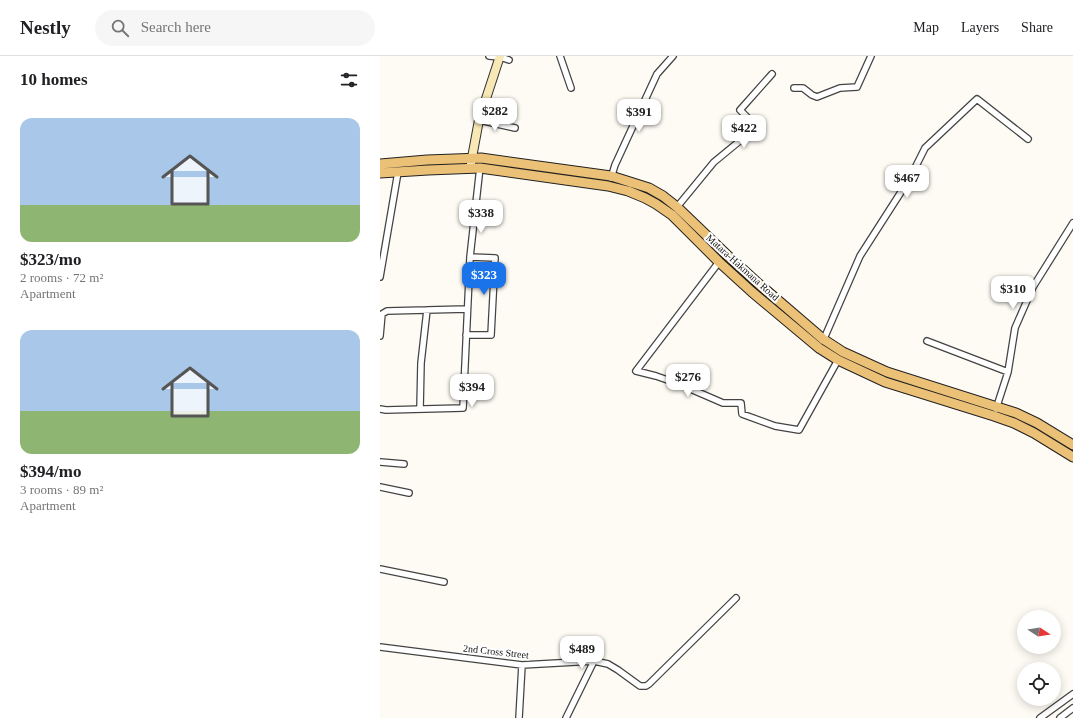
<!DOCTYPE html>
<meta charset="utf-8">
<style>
:root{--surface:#fff;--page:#f6f6f6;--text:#202124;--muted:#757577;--line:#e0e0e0;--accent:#1a73e8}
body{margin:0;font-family:Georgia,serif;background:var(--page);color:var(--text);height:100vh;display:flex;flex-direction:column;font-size:15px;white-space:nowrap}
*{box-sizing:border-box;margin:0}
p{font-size:13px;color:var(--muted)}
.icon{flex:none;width:22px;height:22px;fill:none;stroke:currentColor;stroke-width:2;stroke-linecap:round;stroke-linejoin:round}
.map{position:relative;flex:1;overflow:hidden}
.drawer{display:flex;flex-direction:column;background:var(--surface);width:380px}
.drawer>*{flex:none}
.needle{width:26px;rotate:102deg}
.controls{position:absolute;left:637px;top:554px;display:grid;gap:8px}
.controls a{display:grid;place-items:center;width:44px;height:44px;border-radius:50%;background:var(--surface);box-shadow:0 2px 10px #0003;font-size:20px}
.price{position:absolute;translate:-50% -34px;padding:0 9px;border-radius:8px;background:#fff;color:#222;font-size:13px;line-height:26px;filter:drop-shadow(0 1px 2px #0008)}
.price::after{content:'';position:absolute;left:50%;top:24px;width:12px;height:9px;margin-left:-6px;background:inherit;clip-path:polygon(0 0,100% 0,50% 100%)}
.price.on{background:var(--accent);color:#fff}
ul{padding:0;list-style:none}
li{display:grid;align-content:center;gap:8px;height:212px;padding:0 20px}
li span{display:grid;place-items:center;height:124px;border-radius:12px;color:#555}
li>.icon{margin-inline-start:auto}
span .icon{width:72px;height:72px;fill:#fffc;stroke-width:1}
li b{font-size:17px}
h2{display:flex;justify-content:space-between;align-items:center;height:48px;padding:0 20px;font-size:17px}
header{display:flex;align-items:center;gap:24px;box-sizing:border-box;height:56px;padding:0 20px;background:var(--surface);border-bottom:1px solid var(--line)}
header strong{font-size:19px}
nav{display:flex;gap:22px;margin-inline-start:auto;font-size:14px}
.search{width:280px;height:36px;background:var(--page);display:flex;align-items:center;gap:10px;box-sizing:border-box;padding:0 14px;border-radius:22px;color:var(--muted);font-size:15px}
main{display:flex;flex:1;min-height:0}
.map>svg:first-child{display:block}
</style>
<header>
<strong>Nestly</strong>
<div class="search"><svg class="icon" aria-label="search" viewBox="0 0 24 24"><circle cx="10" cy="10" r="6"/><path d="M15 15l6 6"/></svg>Search here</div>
<nav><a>Map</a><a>Layers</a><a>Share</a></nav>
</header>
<main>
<section class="drawer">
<h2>10 homes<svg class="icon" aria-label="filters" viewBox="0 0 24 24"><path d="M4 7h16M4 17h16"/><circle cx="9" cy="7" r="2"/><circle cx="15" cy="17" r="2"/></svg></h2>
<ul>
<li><span style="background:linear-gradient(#a9c7e8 70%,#8fb573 0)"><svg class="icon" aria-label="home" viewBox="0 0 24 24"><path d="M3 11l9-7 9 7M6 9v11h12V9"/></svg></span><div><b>$323/mo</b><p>2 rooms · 72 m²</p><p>Apartment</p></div></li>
<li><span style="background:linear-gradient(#a9c7e8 65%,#8fb573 0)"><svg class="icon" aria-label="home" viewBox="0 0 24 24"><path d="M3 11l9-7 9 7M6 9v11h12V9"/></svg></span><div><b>$394/mo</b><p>3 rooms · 89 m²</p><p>Apartment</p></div></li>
</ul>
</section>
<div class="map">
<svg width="693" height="662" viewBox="0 0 693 662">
<rect width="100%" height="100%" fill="#fefbf4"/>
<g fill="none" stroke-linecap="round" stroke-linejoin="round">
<defs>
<path id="minor" d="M109,0L120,1L129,4
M180,0L191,32
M414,32H423L432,39L437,41L460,32L477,31L491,0
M99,64L135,72
M123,69L127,52
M231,122L235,109L277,18L293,0
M297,151L334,106L362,83L371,71L369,63L360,54L392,18
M339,206L256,315L276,320L299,328L343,347H361L362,358L395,370L419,374L458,304
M0,221L18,116
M86,279H111L115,202L90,201
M0,280L2,258L7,255L87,253
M443,285L480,200L530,122L545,92L597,43L648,83
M547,285L628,316
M0,353L6,354L83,352L90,201L100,111
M40,353L41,307L47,254
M616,353L628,316L635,272L653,231L693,167
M0,406L24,408
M0,431L29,437
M0,513L64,526
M0,591L142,609L214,605L228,608L238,614L260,630H266L269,628L356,542
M139,662L142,609
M186,662L214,605
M660,662L693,638
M680,662L693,652"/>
<path id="secondary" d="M91,107L99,64L120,0"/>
<path id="primary" d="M0,108L47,104L101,102L231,120L269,132L283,140L297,151L346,198L379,228L443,283L463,296L507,316L636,357L657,367L693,389
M0,117L48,114L100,112L228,130L248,135L265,142L276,148L292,159L339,206L372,236L439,292L458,304L505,326L614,360L634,367L654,377L693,401"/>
</defs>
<use href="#minor" stroke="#434343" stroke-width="8"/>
<use href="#secondary" stroke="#323232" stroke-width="10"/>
<use href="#primary" stroke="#212121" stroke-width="11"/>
<use href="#minor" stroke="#fff" stroke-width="5.5"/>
<use href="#secondary" stroke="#f7e8b6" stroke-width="8"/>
<use href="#primary" stroke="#ebc077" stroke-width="9"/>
</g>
<g text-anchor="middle" stroke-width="4" stroke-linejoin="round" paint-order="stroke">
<g font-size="10" fill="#101010" stroke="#fff">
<text transform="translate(363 211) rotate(42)" y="4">Matara-Hakmana Road</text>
<text transform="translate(116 595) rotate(6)" y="4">2nd Cross Street</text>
</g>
</g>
</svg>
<div class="controls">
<a><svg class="needle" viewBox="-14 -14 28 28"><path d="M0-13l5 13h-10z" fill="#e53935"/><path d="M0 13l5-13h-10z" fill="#757577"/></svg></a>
<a><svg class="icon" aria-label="locate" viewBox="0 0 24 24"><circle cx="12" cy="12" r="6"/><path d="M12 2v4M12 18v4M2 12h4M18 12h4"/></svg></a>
</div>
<b class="price" style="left:115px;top:76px">$282</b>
<b class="price" style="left:259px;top:77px">$391</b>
<b class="price" style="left:364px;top:93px">$422</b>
<b class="price" style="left:527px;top:143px">$467</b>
<b class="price" style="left:101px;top:178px">$338</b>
<b class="price on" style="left:104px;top:240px">$323</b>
<b class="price" style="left:633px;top:254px">$310</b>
<b class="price" style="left:308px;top:342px">$276</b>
<b class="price" style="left:92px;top:352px">$394</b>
<b class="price" style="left:202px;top:614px">$489</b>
</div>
</main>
